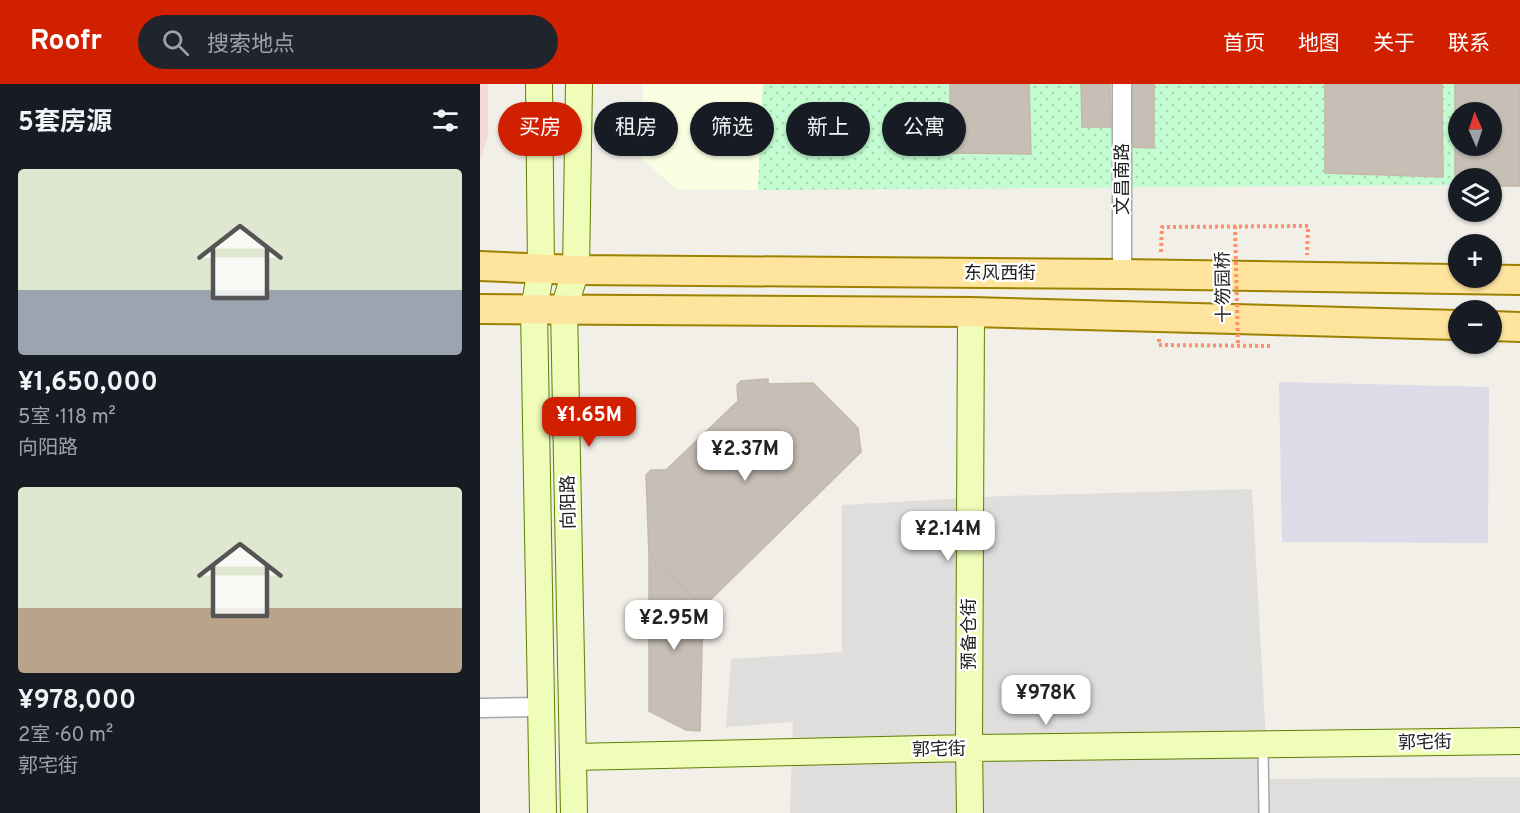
<!DOCTYPE html>
<html lang="zh">
<meta charset="utf-8">
<style>
:root{--surface:#171b24;--page:#20242c;--text:#f1f3f6;--muted:#9ea1a6;--accent:#d12000}
body{margin:0;font-family:Overpass,"Noto Sans SC",sans-serif;background:var(--page);color:var(--text);height:100vh;display:flex;flex-direction:column;font-size:22px;white-space:nowrap}
*{box-sizing:border-box;margin:0}
p{font-size:20px;color:var(--muted)}
.icon{flex:none;width:33px;height:33px;fill:none;stroke:currentColor;stroke-width:2;stroke-linecap:round;stroke-linejoin:round}
.map{position:relative;flex:1;overflow:hidden}
.drawer{display:flex;flex-direction:column;background:var(--surface);width:480px}
.drawer>*{flex:none}
.top-card{position:absolute;left:18px;top:18px;width:570px;height:54px;display:flex;gap:12px}
.needle{width:39px;rotate:357deg}
.controls{position:absolute;left:968px;top:18px;display:grid;gap:12px}
.controls a{display:grid;place-items:center;width:54px;height:54px;border-radius:50%;background:var(--surface);box-shadow:0 2px 4px #0004;font-size:30px}
.price{position:absolute;translate:-50% -51px;padding:0 14px;border-radius:12px;background:#fff;color:#222;font-size:20px;line-height:39px;filter:drop-shadow(0 2px 3px #0008)}
.price::after{content:'';position:absolute;left:50%;top:36px;width:18px;height:14px;margin-left:-9px;background:inherit;clip-path:polygon(0 0,100% 0,50% 100%)}
.price.current{background:var(--accent);color:#fff}
ul{padding:0;list-style:none}
li{display:grid;align-content:center;gap:12px;height:318px;padding:0 18px}
li span{display:grid;place-items:center;height:186px;border-radius:6px;color:#555}
li>.icon{margin-inline-start:auto}
span .icon{width:108px;height:108px;fill:#fffc;stroke-width:1}
li b{font-size:26px}
h2{display:flex;justify-content:space-between;align-items:center;height:72px;padding:0 18px;font-size:26px}
.chip{padding:0 21px;border-radius:27px;background:var(--surface);box-shadow:0 2px 4px #0004;font-size:21px;line-height:54px}
.chip.current{background:var(--accent);color:#fff}
header{display:flex;align-items:center;gap:36px;box-sizing:border-box;height:84px;padding:0 30px;background:var(--accent);color:#fff}
header strong{font-size:28px}
nav{display:flex;gap:33px;margin-inline-start:auto;font-size:21px}
.search{width:420px;height:54px;background:var(--page);display:flex;align-items:center;gap:15px;box-sizing:border-box;padding:0 21px;border-radius:33px;color:var(--muted);font-size:22px}
main{display:flex;flex:1;min-height:0}
.map>svg:first-child{display:block}
</style>
<header>
<strong>Roofr</strong>
<div class="search"><svg class="icon" aria-label="search" viewBox="0 0 24 24"><circle cx="10" cy="10" r="6"/><path d="M15 15l6 6"/></svg>搜索地点</div>
<nav><a>首页</a><a>地图</a><a>关于</a><a>联系</a></nav>
</header>
<main>
<section class="drawer">
<h2>5套房源<svg class="icon" aria-label="filters" viewBox="0 0 24 24"><path d="M4 7h16M4 17h16"/><circle cx="9" cy="7" r="2"/><circle cx="15" cy="17" r="2"/></svg></h2>
<ul>
<li><span style="background:linear-gradient(#dfe7d0 65%,#9aa5b1 0)"><svg class="icon" aria-label="home" viewBox="0 0 24 24"><path d="M3 11l9-7 9 7M6 9v11h12V9"/></svg></span><div><b>¥1,650,000</b><p>5室 · 118 m²</p><p>向阳路</p></div></li>
<li><span style="background:linear-gradient(#dfe7d0 65%,#b9a48a 0)"><svg class="icon" aria-label="home" viewBox="0 0 24 24"><path d="M3 11l9-7 9 7M6 9v11h12V9"/></svg></span><div><b>¥978,000</b><p>2室 · 60 m²</p><p>郭宅街</p></div></li>
</ul>
</section>
<div class="map">
<svg width="1040" height="729" viewBox="0 0 1040 729">
<defs>
<pattern id="park-dots" width="8" height="8" patternUnits="userSpaceOnUse" patternTransform="scale(1.5)"><rect width="8" height="8" fill="#c3fcd0"/><path d="M2 2h.1M6 6h.1" fill="none" stroke="#a7d8b2" stroke-width="1.8" stroke-linecap="round"/></pattern>
</defs>
<rect width="100%" height="100%" fill="#f1efe7"/>
<path fill="#dfdedd" d="M772,405L788,695L1040,693V729H310L313,638L246,643L251,575L362,568V421L523,412Z"/>
<path fill="#f3dbd6" d="M0,0H8V52L0,76Z"/>
<path fill="#fbffe2" d="M163,0H283L278,106L196,105L161,74Z"/>
<path fill="url(#park-dots)" fill-rule="evenodd" d="M283,0H1040L1011,94H978V101L278,106ZM978,28H1011V62H978Z"/>
<path fill="#dddbe7" d="M799,298L1009,303L1008,459L802,458Z"/>
<path fill="#c7bfb6" stroke="#c4b9a8" stroke-width="1.5" fill-rule="evenodd" d="M470,0H549L551,70L470,69Z
M601,0H630L631,43H602Z
M647,0H674V64L647,63Z
M845,0H962L963,93L845,89Z
M975,0H1040V102H1011V94H978V101H975ZM978,28H1011V62H978Z
M288,295V300L333,299L378,344L381,368L223,523L169,471L166,391L171,386H186L258,317L257,301L261,297Z
M169,471L223,523L220,647L206,646L169,627Z"/>
<g fill="none" stroke-linecap="round" stroke-linejoin="round">
<defs>
<path id="lane" d="M783,663L784,729"/>
<path id="street" d="M642,190V0
M0,624L62,623"/>
<path id="secondary" d="M59,0L61,184L54,226L63,729
M93,673L489,664L1040,657
M94,729L84,224L96,186L99,0
M490,729L489,664L491,228"/>
<path id="primary" d="M0,182L96,186L642,190L1040,196
M0,225L491,228L978,241
M1011,242L1040,243"/>
</defs>
<use href="#lane" stroke="#a8a8a8" stroke-width="12"/>
<use href="#street" stroke="#a8a8a8" stroke-width="21"/>
<use href="#secondary" stroke="#5e7f00" stroke-width="28"/>
<use href="#primary" stroke="#9d8100" stroke-width="32"/>
<path stroke="#ff906a" stroke-width="4" stroke-dasharray="3 3" stroke-linecap="butt" d="M681,168L682,143L828,142L827,171
M679,255V261L792,262"/>
<use href="#lane" stroke="#fff" stroke-width="9"/>
<use href="#street" stroke="#fff" stroke-width="18"/>
<use href="#secondary" stroke="#effdb9" stroke-width="26"/>
<use href="#primary" stroke="#ffe49e" stroke-width="28"/>
<path stroke="#ff906a" stroke-width="4" stroke-dasharray="3 3" stroke-linecap="butt" d="M755,142L758,262"/>
</g>
<g text-anchor="middle" stroke-width="4.5" stroke-linejoin="round" paint-order="stroke">
<g font-size="18" fill="#212121" stroke="#fff">
<text transform="translate(642 95) rotate(-90)" y="6">文昌南路</text>
<text x="520" y="195">东风西街</text>
<text transform="translate(743 203) rotate(-91)" y="6">十笏园桥</text>
<text transform="translate(88 418) rotate(-91)" y="6">向阳路</text>
<text transform="translate(489 550) rotate(-90)" y="6">预备仓街</text>
<text transform="translate(945 658) rotate(-1)" y="6">郭宅街</text>
<text transform="translate(459 665) rotate(-1)" y="6">郭宅街</text>
</g>
</g>
</svg>
<div class="controls">
<a><svg class="needle" viewBox="-14 -14 28 28"><path d="M0-13l5 13h-10z" fill="#e53935"/><path d="M0 13l5-13h-10z" fill="#9ea1a6"/></svg></a>
<a><svg class="icon" aria-label="layers" viewBox="0 0 24 24"><path d="M12 4l9 5-9 5-9-5zM3 14l9 5 9-5"/></svg></a>
<a>+</a>
<a>−</a>
</div>
<b class="price current" style="left:109px;top:364px">¥1.65M</b>
<b class="price" style="left:265px;top:398px">¥2.37M</b>
<b class="price" style="left:468px;top:478px">¥2.14M</b>
<b class="price" style="left:194px;top:567px">¥2.95M</b>
<b class="price" style="left:566px;top:642px">¥978K</b>
<div class="top-card">
<a class="chip current">买房</a>
<a class="chip">租房</a>
<a class="chip">筛选</a>
<a class="chip">新上</a>
<a class="chip">公寓</a>
</div>
</div>
</main>
